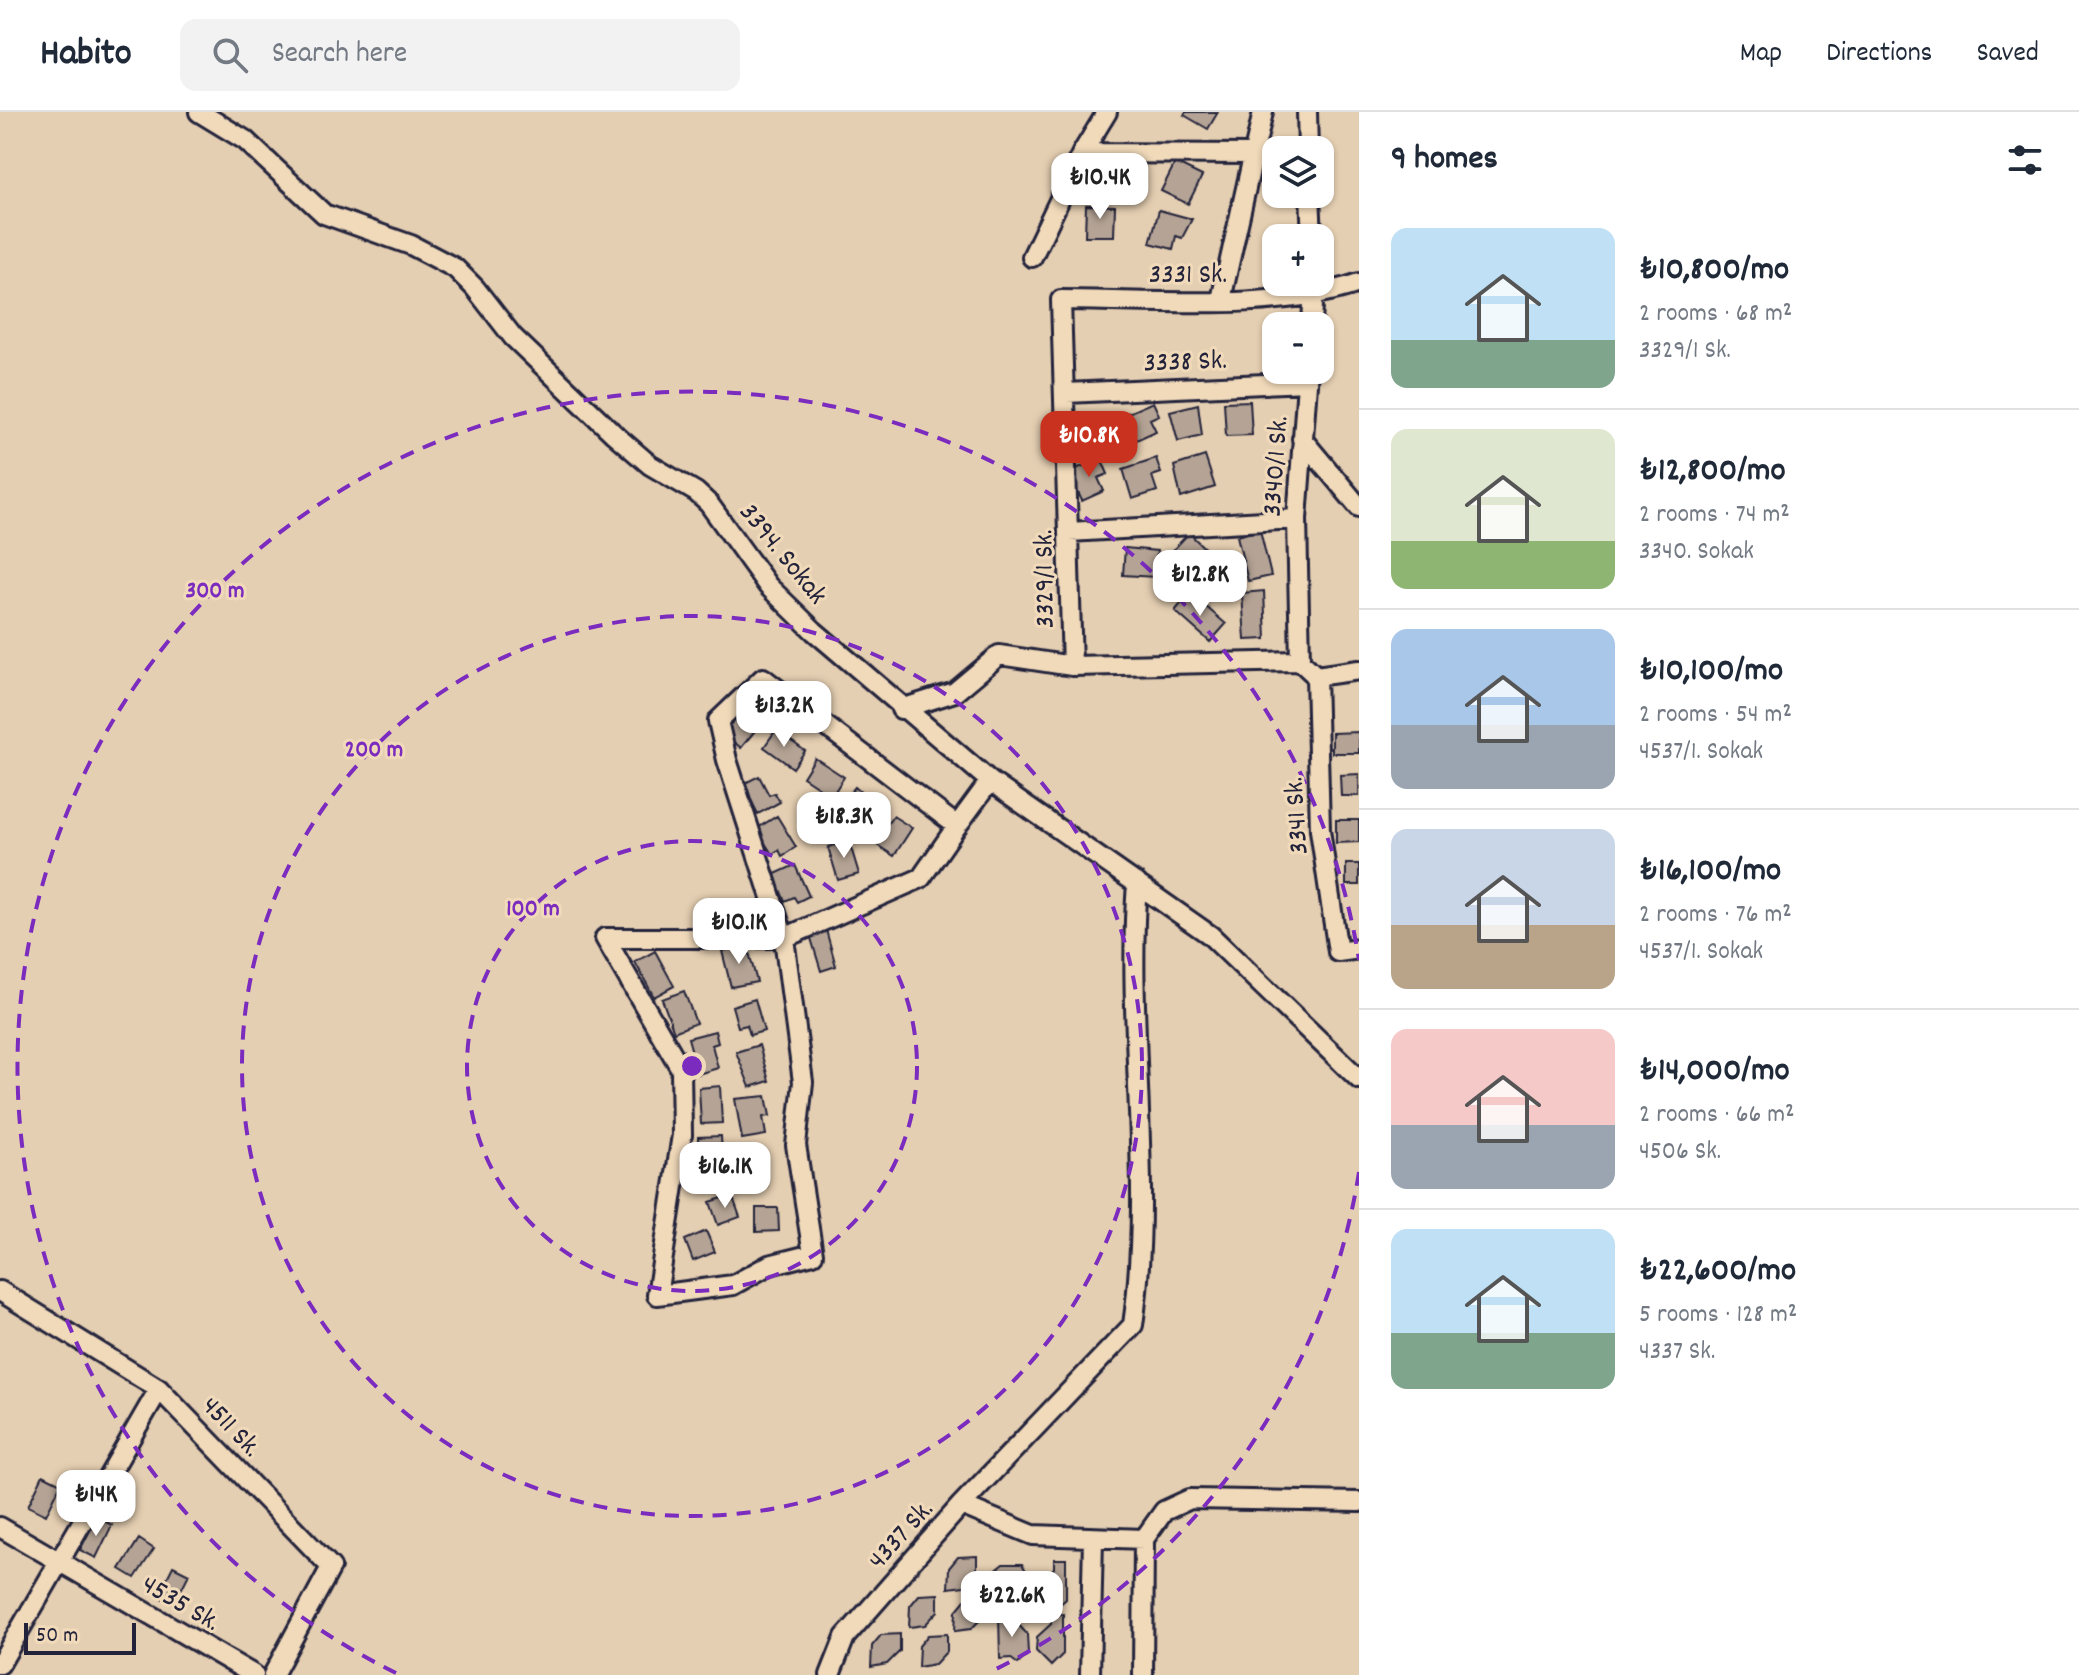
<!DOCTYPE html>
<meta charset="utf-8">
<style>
:root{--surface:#fff;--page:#f2f2f3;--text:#1f2937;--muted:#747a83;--line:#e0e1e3;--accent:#c8321e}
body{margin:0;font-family:Dekko,sans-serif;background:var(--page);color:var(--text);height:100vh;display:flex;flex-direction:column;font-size:30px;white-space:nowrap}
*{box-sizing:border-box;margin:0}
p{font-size:26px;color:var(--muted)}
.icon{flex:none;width:44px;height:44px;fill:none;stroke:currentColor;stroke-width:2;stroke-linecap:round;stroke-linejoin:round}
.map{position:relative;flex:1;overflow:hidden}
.side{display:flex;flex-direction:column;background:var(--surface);width:720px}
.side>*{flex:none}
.controls{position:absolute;left:1262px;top:24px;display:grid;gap:16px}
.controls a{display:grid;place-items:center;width:72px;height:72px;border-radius:16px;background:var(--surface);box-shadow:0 2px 6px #0004;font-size:40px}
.scale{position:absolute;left:24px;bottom:20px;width:112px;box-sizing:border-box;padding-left:8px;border:4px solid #22223b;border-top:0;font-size:22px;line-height:28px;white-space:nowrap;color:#22223b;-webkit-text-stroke:6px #f1daba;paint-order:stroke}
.price{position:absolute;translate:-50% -68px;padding:0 18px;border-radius:16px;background:#fff;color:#222;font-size:26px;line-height:52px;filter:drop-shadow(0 2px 4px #0008)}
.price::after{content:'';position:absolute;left:50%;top:48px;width:24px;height:18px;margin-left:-12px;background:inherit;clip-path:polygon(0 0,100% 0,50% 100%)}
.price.current{background:var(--accent);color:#fff}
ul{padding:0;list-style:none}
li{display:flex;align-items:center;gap:24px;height:200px;padding:0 32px}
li+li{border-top:2px solid var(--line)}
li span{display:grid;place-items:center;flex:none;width:224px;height:160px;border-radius:16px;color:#555}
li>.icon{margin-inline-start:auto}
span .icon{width:96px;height:96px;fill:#fffc;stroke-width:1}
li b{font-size:34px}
h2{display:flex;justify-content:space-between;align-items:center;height:96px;padding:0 32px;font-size:34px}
header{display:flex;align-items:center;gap:48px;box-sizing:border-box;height:112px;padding:0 40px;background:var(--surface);border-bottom:2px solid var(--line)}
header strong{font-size:38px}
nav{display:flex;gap:44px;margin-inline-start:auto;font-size:28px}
.search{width:560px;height:72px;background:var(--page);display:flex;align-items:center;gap:20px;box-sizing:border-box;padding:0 28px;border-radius:16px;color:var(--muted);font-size:30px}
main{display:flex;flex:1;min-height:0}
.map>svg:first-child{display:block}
</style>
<header>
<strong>Habito</strong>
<div class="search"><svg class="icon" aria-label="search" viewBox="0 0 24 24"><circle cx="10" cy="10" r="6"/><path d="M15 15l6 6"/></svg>Search here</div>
<nav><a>Map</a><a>Directions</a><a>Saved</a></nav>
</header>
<main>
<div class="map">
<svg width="1359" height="1563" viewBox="0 0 1359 1563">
<rect width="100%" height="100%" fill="#e5cfb2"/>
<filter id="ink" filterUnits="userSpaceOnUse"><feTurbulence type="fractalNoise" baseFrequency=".0125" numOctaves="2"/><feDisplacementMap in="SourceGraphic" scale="16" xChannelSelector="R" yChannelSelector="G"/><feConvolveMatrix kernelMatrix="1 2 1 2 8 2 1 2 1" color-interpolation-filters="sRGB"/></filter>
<g filter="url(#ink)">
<path fill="#b5a495" stroke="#22223b" stroke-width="2" d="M1186,0H1218L1208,17L1184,3Z
M1096,49L1125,51L1123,81L1094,79Z
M1175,51L1202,64L1188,92L1161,79Z
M1086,93L1115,94L1114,124H1085Z
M1159,98L1192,107L1182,126L1176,124L1173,137L1150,131Z
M1250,289L1252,323L1226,324L1224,290Z
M1153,290L1159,303L1150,307L1156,319L1132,330L1121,304Z
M1198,292L1202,323L1178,329L1170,299Z
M1205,344L1215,375L1181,386L1174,354Z
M1101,346L1108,362L1098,366L1104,379L1082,389L1069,360Z
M1156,346L1161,361L1152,364L1157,379L1132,387L1123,357Z
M1260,418L1271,464L1248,469L1237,424Z
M1189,421L1224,455L1207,472L1173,438Z
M1125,436L1157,439L1155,465L1123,463Z
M1264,479L1266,527L1245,528L1242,481Z
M1190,481L1226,512L1210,530L1175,499Z
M746,596L762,610L741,636L721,619Z
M776,618L805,639L793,656L764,635Z
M1359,620V641H1332V621Z
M815,646L844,665L832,684L803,665Z
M1359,662V684H1341L1340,663Z
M759,664L769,683L775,681L780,690L758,702L743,672Z
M855,675L880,697L871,707L866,703L861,709L841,692Z
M777,704L796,735L782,744L779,738L772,742L756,717Z
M893,704L912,716L894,744L874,731Z
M1336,708H1359V730L1336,731Z
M849,729L859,762L838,768L828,735Z
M1346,752H1359V773H1346Z
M795,753L809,784L797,790L794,785L785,789L773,763Z
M826,818L836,854L821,859L810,823Z
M747,833L757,870L731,875L722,839Z
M655,839L674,874L654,885L635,850Z
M684,879L696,911L674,920L662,887Z
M755,887L764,919L750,923L747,913L738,915L732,894Z
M715,919L718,931L712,933L718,956L698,962L688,926Z
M759,933L769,969L750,975L736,940Z
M720,974L722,1011L701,1012L699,976Z
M766,984L770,1004L763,1005L766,1023L742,1027L735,987Z
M721,1024L723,1059L700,1060L698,1025Z
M765,1041L767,1074L745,1071L743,1043Z
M732,1083L740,1105L718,1113L710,1090Z
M756,1096H778L779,1119L756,1120Z
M706,1119L715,1140L693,1149L685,1128Z
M43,1363L61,1372L46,1403L28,1394Z
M97,1405L112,1413L96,1446L80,1438Z
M139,1427L154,1437L135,1466L120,1457Z
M977,1444V1461L964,1474L948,1476L949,1456L958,1445Z
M1054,1447H1066V1487L1053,1498L1039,1483V1469L1054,1456Z
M1003,1452H1022L1031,1467L1019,1477H1003L989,1463Z
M173,1454L189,1462L174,1492L158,1484Z
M938,1482V1499L925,1513L909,1515L910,1494L919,1483Z
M983,1487L984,1504L971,1517L955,1519L956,1499L965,1488Z
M1016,1501V1510L1027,1522L1028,1542L1018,1552L1010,1546L1000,1547L999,1503Z
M1063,1502V1542L1051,1554L1036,1539L1037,1525L1051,1512V1503Z
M900,1522V1539L887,1552L871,1555L872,1534L881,1523Z
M947,1522V1539L935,1552L918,1555L919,1534L928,1523Z"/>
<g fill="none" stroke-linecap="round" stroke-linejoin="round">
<defs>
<path id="minor" d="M199,0L245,28L324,102L411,133L455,156L475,176L513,225L614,322L650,353L696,380L709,392L768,474L814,519L990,669L1210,823L1359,967
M1307,0L1308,38
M1082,41L1251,42
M1310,82L1312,126
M1032,145L1082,41L1107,0
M1221,188L1263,0
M1312,214L1314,170
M1066,281L1307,270
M1302,327L1359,395
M1069,420L1297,407
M1300,549L1297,407L1308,258
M1072,554L1061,188C1151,188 1275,200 1359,171
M1316,564L1320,718L1338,840L1359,837
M901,597L955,580L999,543L1072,554L1300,549L1316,564L1359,558
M957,714L990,669
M784,826L803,970L796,1033L813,1142L769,1153L733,1173L657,1183L682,1023L681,957L605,826H784L921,766L957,714L763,566L718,609L727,648L784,826
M0,1179L159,1277L331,1455L273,1563
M961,1393L1133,1213C1154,1067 1126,918 1137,771
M0,1415L254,1563
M0,1552L159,1277
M830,1563L845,1525L961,1393L1033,1423L1144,1427
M1090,1563L1093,1426
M1143,1563L1144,1427L1164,1399L1190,1387L1359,1390"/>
</defs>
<use href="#minor" stroke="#22223b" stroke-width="24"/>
<use href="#minor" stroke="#f1daba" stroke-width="18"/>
</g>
</g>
<g fill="none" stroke="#7b2cbf" stroke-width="4" stroke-dasharray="14 10">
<circle cx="692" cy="954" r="225"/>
<circle cx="692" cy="954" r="450"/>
<path d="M1359 1060A675 675 0 0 1 988 1561M396 1561A675 675 0 1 1 1359 848"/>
</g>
<g text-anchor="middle" stroke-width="6" stroke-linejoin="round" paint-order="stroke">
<g font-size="28" fill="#22223b" stroke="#f1daba">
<text x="1188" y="170">3331 Sk.</text>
<text transform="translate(1185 247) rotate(-2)" y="10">3338 Sk.</text>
<text transform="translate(1273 354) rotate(-86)" y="10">3340/1 Sk.</text>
<text transform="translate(785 440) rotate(51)" y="10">3394. Sokak</text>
<text transform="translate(1042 467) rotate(-91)" y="10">3329/1 Sk.</text>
<text transform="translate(1294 704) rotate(-94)" y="10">3341 Sk.</text>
<text transform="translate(233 1313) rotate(46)" y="10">4511 Sk.</text>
<text transform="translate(899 1421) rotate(-48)" y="10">4337 Sk.</text>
<text transform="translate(182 1489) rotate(30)" y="10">4535 Sk.</text>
</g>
</g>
<circle cx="692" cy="954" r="12" fill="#7b2cbf" stroke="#f1daba" stroke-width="4"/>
<g font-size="24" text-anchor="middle" font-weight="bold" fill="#7b2cbf" stroke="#f1daba" stroke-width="6" stroke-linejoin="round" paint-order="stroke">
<text x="215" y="485">300 m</text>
<text x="374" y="644">200 m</text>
<text x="533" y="803">100 m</text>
</g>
</svg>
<div class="controls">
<a><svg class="icon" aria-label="layers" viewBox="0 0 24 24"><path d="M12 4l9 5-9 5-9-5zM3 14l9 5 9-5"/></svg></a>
<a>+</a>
<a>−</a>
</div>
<div class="scale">50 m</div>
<b class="price" style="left:1100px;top:109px">₺10.4K</b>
<b class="price current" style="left:1089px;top:367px">₺10.8K</b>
<b class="price" style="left:1200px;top:506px">₺12.8K</b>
<b class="price" style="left:784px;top:637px">₺13.2K</b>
<b class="price" style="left:844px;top:748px">₺18.3K</b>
<b class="price" style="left:739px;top:854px">₺10.1K</b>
<b class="price" style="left:725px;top:1098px">₺16.1K</b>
<b class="price" style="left:96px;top:1426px">₺14K</b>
<b class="price" style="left:1012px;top:1527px">₺22.6K</b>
</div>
<section class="side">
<h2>9 homes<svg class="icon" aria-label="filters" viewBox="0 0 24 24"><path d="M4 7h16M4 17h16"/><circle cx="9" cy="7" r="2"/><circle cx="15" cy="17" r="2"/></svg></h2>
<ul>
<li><span style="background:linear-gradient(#bfe0f5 70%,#7fa58c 0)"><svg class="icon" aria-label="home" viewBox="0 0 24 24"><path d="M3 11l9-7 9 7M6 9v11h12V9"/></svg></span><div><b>₺10,800/mo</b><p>2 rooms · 68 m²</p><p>3329/1 Sk.</p></div></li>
<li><span style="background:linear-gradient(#dfe7d0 70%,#8fb573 0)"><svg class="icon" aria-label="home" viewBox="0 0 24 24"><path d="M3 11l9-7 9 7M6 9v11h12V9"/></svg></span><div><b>₺12,800/mo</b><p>2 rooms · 74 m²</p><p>3340. Sokak</p></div></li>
<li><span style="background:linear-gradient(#a9c7e8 60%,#9aa5b1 0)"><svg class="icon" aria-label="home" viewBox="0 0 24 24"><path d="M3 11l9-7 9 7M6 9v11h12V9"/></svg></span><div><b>₺10,100/mo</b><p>2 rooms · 54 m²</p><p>4537/1. Sokak</p></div></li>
<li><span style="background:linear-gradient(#c9d6e8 60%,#b9a48a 0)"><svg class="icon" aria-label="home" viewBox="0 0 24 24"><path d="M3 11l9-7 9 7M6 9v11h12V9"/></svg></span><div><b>₺16,100/mo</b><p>2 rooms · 76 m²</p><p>4537/1. Sokak</p></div></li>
<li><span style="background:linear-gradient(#f6c9c9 60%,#9aa5b1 0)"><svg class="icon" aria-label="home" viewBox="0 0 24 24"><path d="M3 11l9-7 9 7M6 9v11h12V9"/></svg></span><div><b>₺14,000/mo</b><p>2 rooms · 66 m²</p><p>4506 Sk.</p></div></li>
<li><span style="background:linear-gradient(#bfe0f5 65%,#7fa58c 0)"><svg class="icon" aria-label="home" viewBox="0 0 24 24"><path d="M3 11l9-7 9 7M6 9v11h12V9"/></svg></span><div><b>₺22,600/mo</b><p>5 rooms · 128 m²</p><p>4337 Sk.</p></div></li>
</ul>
</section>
</main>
